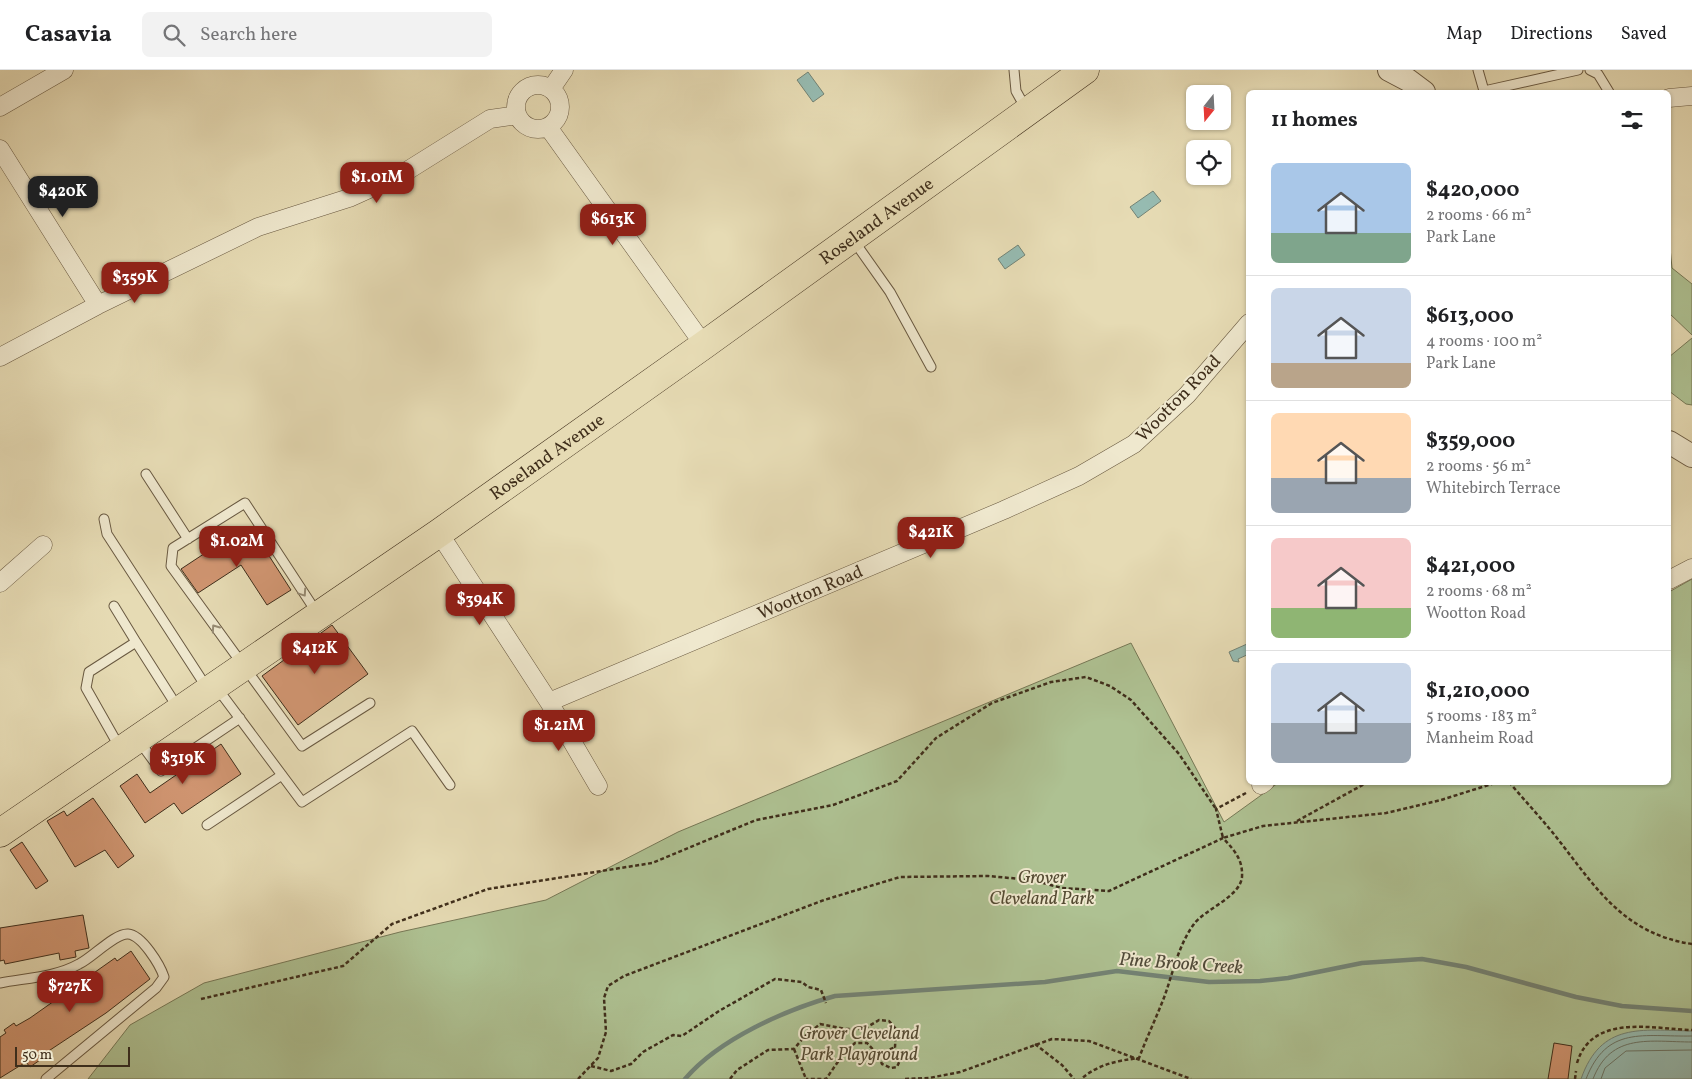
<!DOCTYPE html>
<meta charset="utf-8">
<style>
:root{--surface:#fff;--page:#f2f2f2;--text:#202124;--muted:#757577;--line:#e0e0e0;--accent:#8f2418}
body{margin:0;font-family:Vollkorn,serif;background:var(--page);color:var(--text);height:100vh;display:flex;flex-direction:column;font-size:19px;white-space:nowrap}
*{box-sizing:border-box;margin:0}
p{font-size:16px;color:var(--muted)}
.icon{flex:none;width:28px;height:28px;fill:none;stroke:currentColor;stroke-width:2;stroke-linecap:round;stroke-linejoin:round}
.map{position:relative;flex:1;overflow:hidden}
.sheet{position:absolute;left:1246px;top:20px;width:425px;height:695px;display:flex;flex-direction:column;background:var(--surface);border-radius:8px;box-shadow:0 1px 4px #0004}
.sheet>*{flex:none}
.needle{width:32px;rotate:198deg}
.tools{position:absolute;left:1186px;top:15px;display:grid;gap:10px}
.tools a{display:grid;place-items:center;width:45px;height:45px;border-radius:8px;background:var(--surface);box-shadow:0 1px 4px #0004;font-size:25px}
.scale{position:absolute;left:15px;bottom:12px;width:115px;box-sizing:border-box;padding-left:5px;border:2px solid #3f2e1b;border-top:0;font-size:14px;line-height:18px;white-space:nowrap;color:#3f2e1b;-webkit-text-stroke:4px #efe8ce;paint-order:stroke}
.price{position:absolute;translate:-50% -42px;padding:0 11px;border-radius:10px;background:var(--accent);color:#fff;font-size:16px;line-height:32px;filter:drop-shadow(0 1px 2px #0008)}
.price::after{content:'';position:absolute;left:50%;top:30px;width:15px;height:11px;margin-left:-8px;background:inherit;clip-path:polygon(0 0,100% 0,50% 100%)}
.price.on{background:#222;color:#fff}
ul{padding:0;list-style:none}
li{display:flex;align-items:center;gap:15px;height:125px;padding:0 25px}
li+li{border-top:1px solid var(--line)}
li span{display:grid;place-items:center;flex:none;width:140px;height:100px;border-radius:8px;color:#555}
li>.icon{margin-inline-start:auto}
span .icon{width:60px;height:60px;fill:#fffc;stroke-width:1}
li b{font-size:21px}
h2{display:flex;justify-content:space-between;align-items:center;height:60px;padding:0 25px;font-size:21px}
header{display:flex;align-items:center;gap:30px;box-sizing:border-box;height:70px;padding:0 25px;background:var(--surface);border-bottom:1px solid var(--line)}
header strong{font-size:24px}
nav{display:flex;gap:28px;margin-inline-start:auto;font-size:18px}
.search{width:350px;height:45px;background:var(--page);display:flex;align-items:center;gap:12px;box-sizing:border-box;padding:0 18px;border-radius:8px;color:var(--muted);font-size:19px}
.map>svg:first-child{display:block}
</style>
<header>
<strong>Casavia</strong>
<div class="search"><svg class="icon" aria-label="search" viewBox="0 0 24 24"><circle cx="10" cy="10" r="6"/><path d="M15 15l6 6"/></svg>Search here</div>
<nav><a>Map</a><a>Directions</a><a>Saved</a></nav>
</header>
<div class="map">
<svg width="1692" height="1009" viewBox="0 0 1692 1009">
<rect width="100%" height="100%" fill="#e6dbb4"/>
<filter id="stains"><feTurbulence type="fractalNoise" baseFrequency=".004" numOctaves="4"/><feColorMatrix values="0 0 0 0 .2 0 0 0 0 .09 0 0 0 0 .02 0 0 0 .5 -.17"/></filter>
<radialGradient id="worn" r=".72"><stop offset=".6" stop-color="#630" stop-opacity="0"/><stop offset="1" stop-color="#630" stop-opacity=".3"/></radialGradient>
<path fill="#aec192" stroke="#767856" d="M1669,167L1672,198L1692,214V265L1669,243Z
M1692,268V335L1686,334L1669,321V287Z
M1692,509V1009H88L130,955L204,913L400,862L546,830L678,762L1131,573L1224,752L1278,713L1669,712V522Z"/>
<path fill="#96bbb1" stroke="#738375" d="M808,2L824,24L813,32L797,10Z
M1153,121L1161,131L1138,148L1130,137Z
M1018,175L1025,185L1005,199L998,189Z
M1247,574L1249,584L1238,589L1239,592L1233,591L1229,582Z
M1692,961V1009H1581C1601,952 1641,960 1692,961Z"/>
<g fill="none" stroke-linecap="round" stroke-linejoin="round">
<path stroke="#6a7466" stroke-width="1" d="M1586,1009C1607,955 1643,967 1692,966
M1593,1009C1611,962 1650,972 1692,972
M1601,1009L1605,998L1626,981L1692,980"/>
<path stroke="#738375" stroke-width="4.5" d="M685,1009C719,969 785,940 835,926L1045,912L1117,901L1209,912L1260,911L1288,908L1362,893L1422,889L1466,897L1576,927L1622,936L1692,941"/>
</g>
<path fill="#d09571" stroke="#3f2e1b" d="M237,462L253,485L264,478L291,520L267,535L241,495L198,523L181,499Z
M332,555L368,604L298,655L262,606Z
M221,674L241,704L182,744L174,733L145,753L120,716L137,704L150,723Z
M93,728L134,786L118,798L105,780L75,797L47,751L64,741L67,746Z
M22,772L48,811L36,819L10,780Z
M83,845L89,878L75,881L76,887L60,890L59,883L5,894L4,890L0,891V858Z
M131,881L150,909L106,943L38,988L40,990L30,997L26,992L0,1008V967L6,963L4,960L14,953L16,956L30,948L115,888L117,891Z
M1554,973L1572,976L1568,1009H1548Z"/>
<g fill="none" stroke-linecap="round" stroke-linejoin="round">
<defs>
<path id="service" d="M1014,0L1016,21L1026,39
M1478,0L1484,21L1578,0
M1590,0L1598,4L1609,22
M854,171L890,222L931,297
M146,404L188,469
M104,449L107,464L207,618
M114,536L136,572
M317,543L245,433L173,478L171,496L302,676L370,633
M217,618L302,732L412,661L450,715
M139,671L161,701L240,648
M120,678L86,618L89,602L136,572L178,638
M207,755L282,705
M0,913C26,908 56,907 79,894C92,888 115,863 128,864C142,865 160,895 164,907L156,918L46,1009"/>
<path id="minor" d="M516 37a22 22 0 1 1 44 0a22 22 0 1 1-44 0Z
M551,19L564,0
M1669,28L1692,26
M0,37L64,0
M548,57L704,275
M0,79L98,235
M0,287L98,235L258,157L349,128L402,104L490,49L517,45
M439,463L549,632L598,716
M1669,510L1692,498
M0,513L43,475
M549,632L1004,440L1079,406L1134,374L1187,325L1249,253
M1261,715L1265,712"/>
<path id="tertiary" d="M1389,0L1408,10L1424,22
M1669,372L1692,386"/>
<g id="primary">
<path id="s1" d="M0,763L439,463L704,275L1085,0"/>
</g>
</defs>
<use href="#service" stroke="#695941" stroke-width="11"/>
<use href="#minor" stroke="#695941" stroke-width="19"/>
<use href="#tertiary" stroke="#695941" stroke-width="24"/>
<use href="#primary" stroke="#3f2e1b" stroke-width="29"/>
<path stroke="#3f2e1b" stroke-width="2.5" stroke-dasharray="4 2.5" stroke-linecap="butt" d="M1509,712C1525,731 1542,749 1557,768C1596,818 1624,864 1692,874
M1246,723L1216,739L1223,768L1263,756L1386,743L1441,730L1498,712
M1297,751L1368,712
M201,929L343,896L392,854L488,819L652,793L756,750L833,735L897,711L936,668L992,633L1051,612L1086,607L1110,616L1131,630L1179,684L1216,739
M1035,974L1062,995L1074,1009
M794,979L806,1009
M878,985L895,977
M1577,993C1592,943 1653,959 1692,960
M591,996L611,1001L631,994L643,982L673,965L682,966L719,941L775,909L802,912L808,917L821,920L826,933
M578,1009L598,988L606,962L604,928L608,916L624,906L824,830L900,807L988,806L1032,810L1062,818L1109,821L1223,768C1234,780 1243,789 1242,807C1240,827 1205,839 1194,854C1179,874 1173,902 1165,925C1157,946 1147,967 1139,988C1116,991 1099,994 1081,1009
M730,1009L737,1000L768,980L794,979L804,967L820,954L846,959H864L879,950L889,951L896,959L895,977L900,990L897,997L891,998L882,994L878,985L867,973H855L844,983L826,1009H806
M905,1009L929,1008L960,1002L1052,969L1089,971L1191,1009
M1575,1009L1576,1001"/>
<use href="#service" stroke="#efe8ce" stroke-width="9"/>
<use href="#minor" stroke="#efe8ce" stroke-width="18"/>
<use href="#tertiary" stroke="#efe8ce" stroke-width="22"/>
<use href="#primary" stroke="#e6dbb4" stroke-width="28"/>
</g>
<defs><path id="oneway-chevron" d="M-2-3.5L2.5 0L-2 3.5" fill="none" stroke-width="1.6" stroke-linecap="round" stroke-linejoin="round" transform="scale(1.25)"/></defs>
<g stroke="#978b74">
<use href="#oneway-chevron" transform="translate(303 523) rotate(56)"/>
<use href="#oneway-chevron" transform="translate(215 558) rotate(-125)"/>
</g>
<g text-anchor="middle" stroke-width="4" stroke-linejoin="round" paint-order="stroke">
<g font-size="18" fill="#3f2e1b" stroke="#efe8ce">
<text dy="6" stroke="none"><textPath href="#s1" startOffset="1069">Roseland Avenue</textPath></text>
<text transform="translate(1178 328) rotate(-46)" y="6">Wootton Road</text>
<text dy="6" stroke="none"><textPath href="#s1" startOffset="664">Roseland Avenue</textPath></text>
<text transform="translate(810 522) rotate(-23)" y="6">Wootton Road</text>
</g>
<g font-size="18" font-style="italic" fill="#554b33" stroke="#efe8ce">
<text x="1042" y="813">Grover<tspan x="1042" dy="21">Cleveland Park</tspan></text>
<text x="859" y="969">Grover Cleveland<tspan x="859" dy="21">Park Playground</tspan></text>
</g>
<g font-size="19" font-style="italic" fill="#504a39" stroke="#efe8ce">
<text transform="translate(1181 892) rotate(4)" y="7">Pine Brook Creek</text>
</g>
</g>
<rect width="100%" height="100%" filter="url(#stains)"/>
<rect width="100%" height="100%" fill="url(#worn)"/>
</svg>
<div class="tools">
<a><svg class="needle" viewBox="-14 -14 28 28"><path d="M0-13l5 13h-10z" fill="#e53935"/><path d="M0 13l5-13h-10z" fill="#757577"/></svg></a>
<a><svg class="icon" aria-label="locate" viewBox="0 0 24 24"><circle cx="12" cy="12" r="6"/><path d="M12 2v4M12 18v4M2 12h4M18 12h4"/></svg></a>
</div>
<div class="scale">50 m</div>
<b class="price" style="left:377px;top:134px">$1.01M</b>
<b class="price on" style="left:63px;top:148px">$420K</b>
<b class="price" style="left:613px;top:176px">$613K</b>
<b class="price" style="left:135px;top:234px">$359K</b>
<b class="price" style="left:931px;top:489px">$421K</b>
<b class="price" style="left:237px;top:498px">$1.02M</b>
<b class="price" style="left:480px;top:556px">$394K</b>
<b class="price" style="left:315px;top:605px">$412K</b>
<b class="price" style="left:559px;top:682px">$1.21M</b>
<b class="price" style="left:183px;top:715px">$319K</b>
<b class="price" style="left:70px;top:943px">$727K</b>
<section class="sheet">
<h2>11 homes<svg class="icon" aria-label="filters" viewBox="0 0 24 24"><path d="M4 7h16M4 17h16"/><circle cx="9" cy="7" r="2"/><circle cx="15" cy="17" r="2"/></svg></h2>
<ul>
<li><span style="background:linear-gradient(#a9c7e8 70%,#7fa58c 0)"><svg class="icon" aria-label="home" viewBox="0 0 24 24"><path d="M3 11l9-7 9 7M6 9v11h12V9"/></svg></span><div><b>$420,000</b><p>2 rooms · 66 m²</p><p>Park Lane</p></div></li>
<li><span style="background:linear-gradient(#c9d6e8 75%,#b9a48a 0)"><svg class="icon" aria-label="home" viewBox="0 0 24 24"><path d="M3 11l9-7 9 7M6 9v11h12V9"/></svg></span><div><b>$613,000</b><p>4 rooms · 100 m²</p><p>Park Lane</p></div></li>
<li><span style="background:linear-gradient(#ffd9b3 65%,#9aa5b1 0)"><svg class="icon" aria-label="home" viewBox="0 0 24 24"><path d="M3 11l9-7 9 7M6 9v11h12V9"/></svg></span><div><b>$359,000</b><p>2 rooms · 56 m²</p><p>Whitebirch Terrace</p></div></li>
<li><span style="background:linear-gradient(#f6c9c9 70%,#8fb573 0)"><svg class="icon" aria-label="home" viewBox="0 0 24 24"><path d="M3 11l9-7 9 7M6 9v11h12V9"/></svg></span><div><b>$421,000</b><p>2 rooms · 68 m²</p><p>Wootton Road</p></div></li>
<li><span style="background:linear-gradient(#c9d6e8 60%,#9aa5b1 0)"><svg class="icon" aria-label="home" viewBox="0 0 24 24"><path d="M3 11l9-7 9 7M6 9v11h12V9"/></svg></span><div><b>$1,210,000</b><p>5 rooms · 183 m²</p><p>Manheim Road</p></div></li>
</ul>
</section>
</div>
